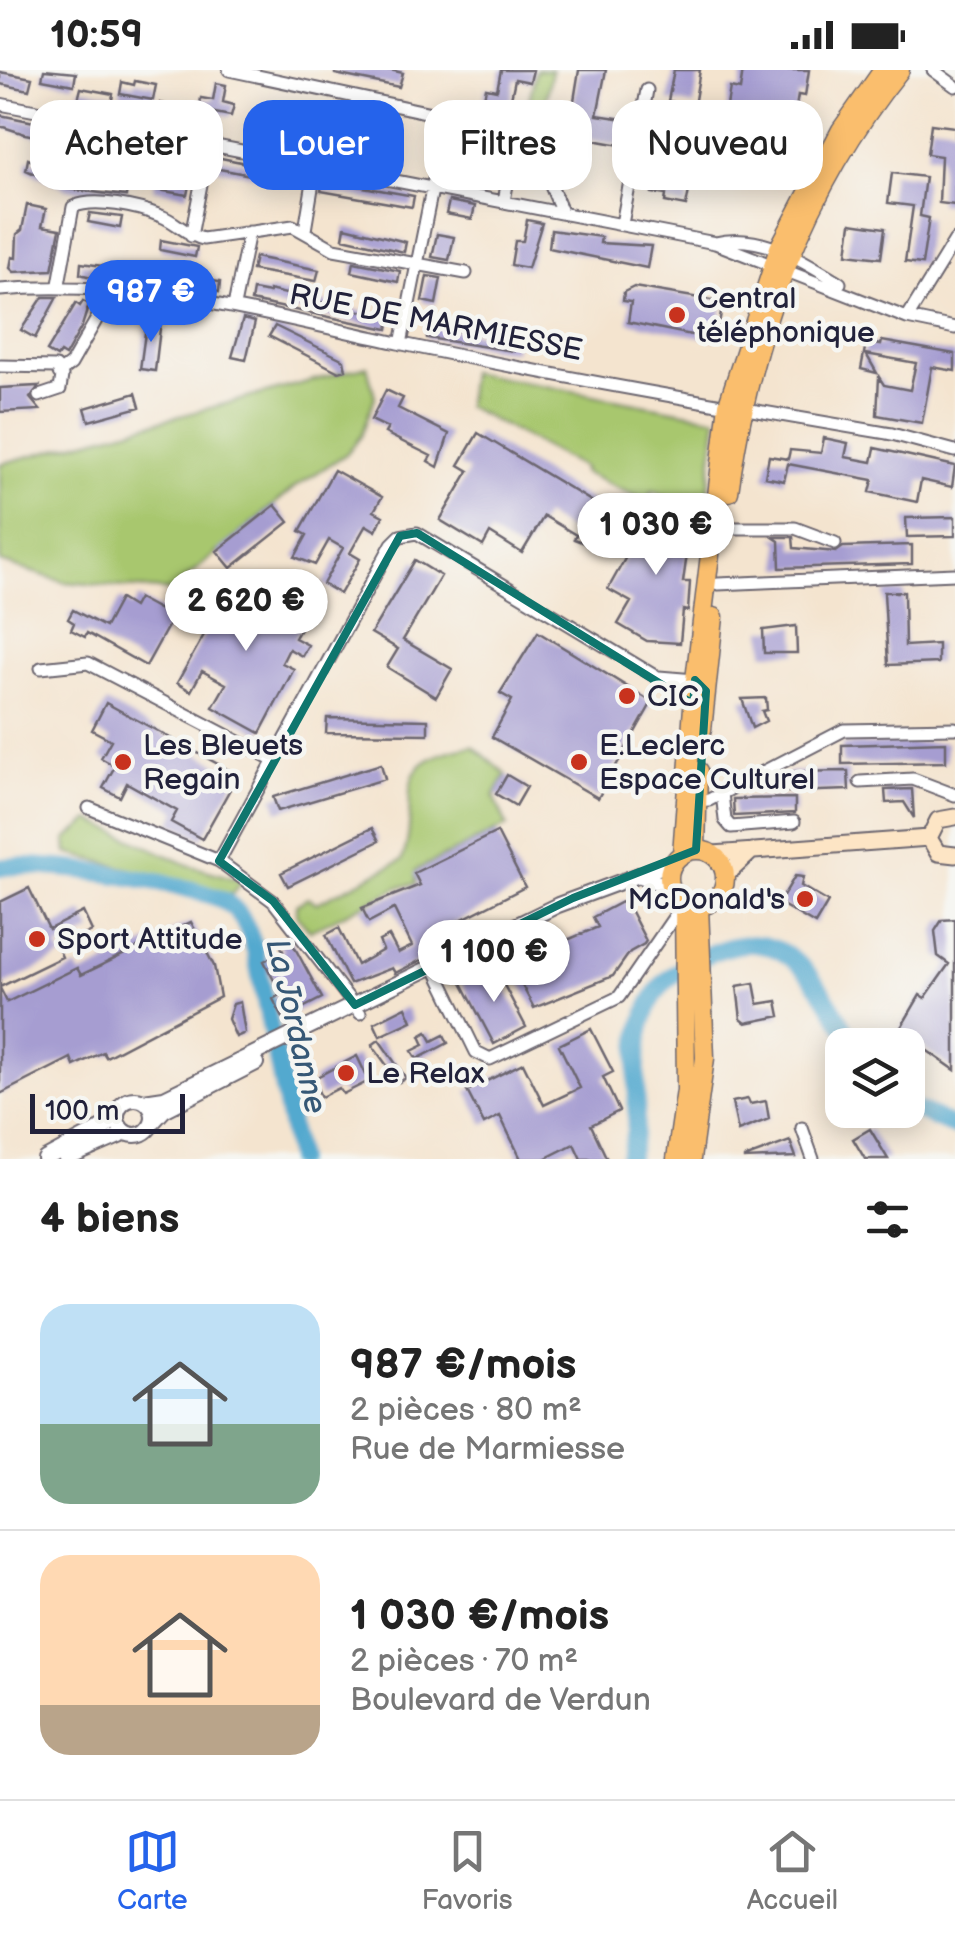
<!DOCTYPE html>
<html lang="fr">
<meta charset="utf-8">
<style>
:root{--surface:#fff;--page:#f2f2f2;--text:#222;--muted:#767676;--line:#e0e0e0;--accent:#2563eb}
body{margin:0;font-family:"Balsamiq Sans",sans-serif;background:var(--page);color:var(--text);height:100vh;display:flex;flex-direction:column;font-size:38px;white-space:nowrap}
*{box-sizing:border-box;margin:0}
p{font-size:32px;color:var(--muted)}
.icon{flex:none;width:55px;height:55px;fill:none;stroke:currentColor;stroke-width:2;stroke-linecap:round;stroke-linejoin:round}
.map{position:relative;height:1089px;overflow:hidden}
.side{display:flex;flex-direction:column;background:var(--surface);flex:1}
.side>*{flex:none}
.guide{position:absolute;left:30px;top:30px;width:895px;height:90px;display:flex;gap:20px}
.controls{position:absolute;left:825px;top:958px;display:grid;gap:20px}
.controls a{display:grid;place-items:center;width:100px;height:100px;border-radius:20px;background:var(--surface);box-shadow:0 5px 25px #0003;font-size:50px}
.scale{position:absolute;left:30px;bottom:25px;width:155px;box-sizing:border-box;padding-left:10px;border:5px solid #22223b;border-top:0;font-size:28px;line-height:35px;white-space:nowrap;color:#22223b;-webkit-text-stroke:8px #f6f6f2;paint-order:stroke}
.price{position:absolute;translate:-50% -85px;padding:0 22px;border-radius:35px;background:#fff;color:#222;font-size:32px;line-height:65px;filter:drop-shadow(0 2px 5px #0008)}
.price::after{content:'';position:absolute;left:50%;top:60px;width:30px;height:22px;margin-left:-15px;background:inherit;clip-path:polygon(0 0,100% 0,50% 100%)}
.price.selected{background:var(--accent);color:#fff}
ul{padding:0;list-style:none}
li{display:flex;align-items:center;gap:30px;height:250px;padding:0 40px}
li+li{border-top:2px solid var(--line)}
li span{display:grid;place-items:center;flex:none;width:280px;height:200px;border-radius:30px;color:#555}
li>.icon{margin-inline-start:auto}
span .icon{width:120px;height:120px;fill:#fffc;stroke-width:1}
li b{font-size:42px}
h2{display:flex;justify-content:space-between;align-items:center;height:120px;padding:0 40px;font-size:42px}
.pill{padding:0 35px;border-radius:30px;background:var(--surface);box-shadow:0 5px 25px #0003;font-size:35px;line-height:90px}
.pill.selected{background:var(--accent);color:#fff}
.status{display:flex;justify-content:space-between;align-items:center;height:70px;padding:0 50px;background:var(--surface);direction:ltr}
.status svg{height:28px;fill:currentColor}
.tabs{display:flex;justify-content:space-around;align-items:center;height:140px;border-top:2px solid var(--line);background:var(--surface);font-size:28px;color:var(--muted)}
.tabs a{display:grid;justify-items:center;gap:5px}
.tabs .selected{color:var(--accent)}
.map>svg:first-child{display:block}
</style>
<div class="status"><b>10:59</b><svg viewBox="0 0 49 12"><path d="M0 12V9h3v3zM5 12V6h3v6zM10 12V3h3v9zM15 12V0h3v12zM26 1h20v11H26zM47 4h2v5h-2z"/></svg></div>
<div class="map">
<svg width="955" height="1089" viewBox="0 0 955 1089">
<rect width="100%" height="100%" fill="#f6f6f2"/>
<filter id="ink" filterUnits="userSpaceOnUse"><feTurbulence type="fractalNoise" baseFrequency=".01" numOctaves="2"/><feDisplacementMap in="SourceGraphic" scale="20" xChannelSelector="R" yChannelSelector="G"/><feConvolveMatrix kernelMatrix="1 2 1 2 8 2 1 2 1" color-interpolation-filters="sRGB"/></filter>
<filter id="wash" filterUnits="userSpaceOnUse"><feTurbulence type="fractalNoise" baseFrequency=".0048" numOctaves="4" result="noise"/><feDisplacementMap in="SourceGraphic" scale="40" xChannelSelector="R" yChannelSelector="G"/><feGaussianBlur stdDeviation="2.25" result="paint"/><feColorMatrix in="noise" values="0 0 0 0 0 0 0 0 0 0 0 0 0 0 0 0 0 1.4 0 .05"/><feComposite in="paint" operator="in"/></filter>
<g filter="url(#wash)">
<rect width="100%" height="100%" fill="#f4e4cf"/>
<path fill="#a8c76e" stroke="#657454" stroke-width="2.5" d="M536,0H552L542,50L526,44Z
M367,296L375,327L361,366L346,384L295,417L171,521L64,512L0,492V394Z
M470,302L717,348L707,432L699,444L653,420L646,431L582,402L584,398L466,336Z
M473,676L506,704L494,726L507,756L416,800V814L399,817L310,861L296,844V835L308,828L317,833L402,790C425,731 378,691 473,676Z
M90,750L188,795L243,811L231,825L67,783L66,770Z"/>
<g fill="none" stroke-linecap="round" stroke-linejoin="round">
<path stroke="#53a9cf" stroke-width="18" d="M0,798C32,789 205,814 229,834C244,846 250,863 255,881L297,1089
M908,1036L955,1057
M628,1089C644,1047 630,997 643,953C652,919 670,903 701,888C787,844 816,912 855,975"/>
</g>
<g id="blocks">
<path fill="#a69dd1" d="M44,0L76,3L74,15L42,9Z
M335,0H390L403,3L399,17L335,4Z
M501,0H533L530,12L515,9L509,38L483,33L486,18L497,20Z
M579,0H606L597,45L631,50L626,76L582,68L580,77L544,70L549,45L571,49Z
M674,0H700L694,36L668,31Z
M743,0H809L805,26L798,25L791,69L785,68L778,110L716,99L718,92L695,87L698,65L687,63L691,42L725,48L730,18L740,20Z
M0,2L32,8L29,20L0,14Z
M135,11L156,15L153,30L120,24L122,12L134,15Z
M216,13L226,15L223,32L234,35L231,46L199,40L201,28L213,30Z
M81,18L113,24L111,36L78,30Z
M160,33L192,40L190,51L158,45Z
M260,40L296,47L294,58L258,52Z
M0,45L195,85L187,125L153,119L156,105L181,109L166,91L25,64L0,56Z
M931,54L955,57V135L939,133L941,86L927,84Z
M359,59L392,65L389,77L357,71Z
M302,61L349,71L347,82L300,73Z
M459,64L471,66L466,93L481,96L479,108L451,102Z
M659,85L684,89L678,119L689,121L686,136L665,132L666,125L652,123Z
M216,87L305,105L303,115L214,98Z
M28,89L80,112L127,118L126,126L68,119L26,100Z
M892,103L925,107L920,146L929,148L922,194L905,192L913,136L888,133Z
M323,110L414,126L412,137L321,121Z
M449,131L475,136L472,149L446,144Z
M27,135L46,139L42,156L60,159L52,200L14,202L10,198L12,187L16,188L17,164L22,160Z
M90,143L122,147L120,158L88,152Z
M527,150L542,153L528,198L511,195L515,171H523Z
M851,153L885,158L881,188L847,184Z
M345,157L406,172L404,182L343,168Z
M551,160L601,167L600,173L651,176L647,198L549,178Z
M437,164L454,167L449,190L432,187Z
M161,170L197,177L195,187L160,180Z
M255,187L319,200L316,211L252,200Z
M354,192L400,201L398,212L352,202Z
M81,193L220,212L219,222L95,208L80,204Z
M427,206L441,208L436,234L422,231Z
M634,217L723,232L716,270L628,252L631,232L623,231L624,222Z
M253,220L269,223V220L390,248L388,259L251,231Z
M43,227H57L35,268L21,260Z
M83,231L89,234L82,256L65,286L60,283L57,287L47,281L76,233L80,236Z
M147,248L161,250L155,301L140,299Z
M243,249L255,252L246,290L232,287Z
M425,255L516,270L514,281L427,268Z
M275,256L344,290L346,300L339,302L269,266Z
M882,271L955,284V301L932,297L922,353L877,345L879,307L884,315L910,320L916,293L866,284L877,303L861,299L866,273L881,275Z
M39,316L30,328L40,340L0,342V318Z
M386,320L403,328L398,338L449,364L438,397L428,391L431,386L385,363L388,358L371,350Z
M136,323L140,337L89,351L85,338Z
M478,363L616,446L597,478L574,469L576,465L544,446L522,483L490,463L483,476L440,450L469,401L459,395Z
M824,368L848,373L845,387L872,392L875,378L955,396L952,417L921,410L917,432L870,422L873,410L788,394L784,411L765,407L769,386L788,389L790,380L821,383Z
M334,400L382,427L374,441L383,446L376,461L366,455L350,483L360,489L340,524L323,514L343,478L329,470L315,495L295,487L307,465L300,461Z
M275,435L289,452L231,498L217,481Z
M655,435L689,447L691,456L683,512H690L688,541L683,540L680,573L647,571L618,554L631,532L608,519Z
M955,447V466L907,467L906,448Z
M773,467H793L794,478L836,482L843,477L912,475V494L780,498L779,471Z
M415,490L441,506L403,570L452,599L436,627L387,597L398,579L371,563Z
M230,506L304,552L295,568L308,575L302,586L289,579L282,593L294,599L260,663L213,637L226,614L202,601L191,621L177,613L214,547L210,544Z
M884,522H904L905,576L938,574V593L888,595Z
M138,528L173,547L146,596L87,563L85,567L71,560L74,553L68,549L73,540L105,557L120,529L133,537Z
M796,556L797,583H764L763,560Z
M538,562L652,632L598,728L492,667L512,630L500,623Z
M766,628L767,640L762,641L766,651L752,658L742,629Z
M106,633L238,705L202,769L171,752L177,741L127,713L120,727L103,718L115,696L101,688L111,670L92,660Z
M327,648L428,650V664L326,663Z
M946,672V692L842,694V675Z
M381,694L385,709L278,741L273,727Z
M848,701L849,720L788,722V702Z
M507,705L527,717L516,736L496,724Z
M912,719L914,748L904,732L886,733L885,720Z
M795,728V743L734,746L733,729Z
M372,758L379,771L288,816L281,803Z
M497,762L525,817L439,861L447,877L395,903L392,898L350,914L326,865L339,858L357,895L383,880L379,871L389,866L398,883L412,876L394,839L369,852L362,838L420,815L414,803Z
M795,806L803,807L801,816L828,832L815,854L779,833Z
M29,818L49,859L83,842L92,861L58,878L62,887L0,917V832Z
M625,830L646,871L644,874L630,882L613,906L534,938L508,889L527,879L532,885L598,857L593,847Z
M955,849V1000L899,961L920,925L925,928L949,894L938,886L935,861L942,850Z
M191,852L214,896L220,927L106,987L103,982L74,996L71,988L0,1024V918L7,932L77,898L81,905Z
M289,867L322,928L283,948L273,929L281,924L264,891L283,881L279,872Z
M494,896L526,957L494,974L462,913Z
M754,913L758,934L777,931L780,946L746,953L741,949L737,916Z
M240,932L245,963L236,967L228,949L233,934Z
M406,937L412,951L380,966L374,953Z
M591,959L613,1002L603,1007L619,1041L591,1055L607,1089H581L574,1074L544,1089H521L500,1046L484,1054L467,1021L523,993L544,1035L580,1018L559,975Z
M427,962L432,971L444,965L448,973L417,989L412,981L424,975L420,966Z
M379,970L406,1008L399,1012L372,975Z
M357,986L369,1011L343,1024L339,1018L321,1027L313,1009Z
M748,1029L750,1034L766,1031L769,1049L738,1061L732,1032Z
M870,1059L888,1089H865L853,1069Z
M790,1071L796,1087L744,1089V1088Z"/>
</g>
</g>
<g filter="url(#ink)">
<use href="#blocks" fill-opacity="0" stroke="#6c666f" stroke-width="2.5"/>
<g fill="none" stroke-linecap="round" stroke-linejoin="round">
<defs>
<path id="minor" d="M229,0L529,64L562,142
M933,0L955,16
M0,34L715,173L907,248L955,258
M504,131L515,72L508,57
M622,154L647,20
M305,160L316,94
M191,166L209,73
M715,173C761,162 803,190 840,213
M59,214L73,137C94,127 139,137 161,146C177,152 186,165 203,169L293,156L334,179L466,203
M0,220C134,208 267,245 398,273C561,308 727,336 892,364L955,381
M234,236L249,162
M907,248L955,170
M401,274L447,45
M0,296L56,297L62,306L60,319L39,326
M59,303L71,294L99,245L98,237
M724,458H795L835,473
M718,514L955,504
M41,598L88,593L274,690
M659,607L695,610
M860,712L913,709L955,725
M722,723L725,750L731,757L794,752
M696,731L709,730L844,660L955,658
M89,738L219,791
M435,898L476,982L490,989L619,927L683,834
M360,943L273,831L219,791L392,474L400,466L417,463L693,629
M802,1058L813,1089"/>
<path id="tertiary" d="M641,806L669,817
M117 1047a18 18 0 1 1 36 0a18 18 0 1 1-36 0Z
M144,1031L164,1028L558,835L674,792
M153,1052L164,1040L256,993
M45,1089L108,1055L117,1045
M66,1089L126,1063"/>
<path id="secondary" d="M955,747L938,750L929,768L938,783L955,785
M713,784L929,768
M725,806L752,781"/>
<path id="primary" d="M729,422C750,269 802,121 900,0
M702,660L714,547
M669 808a28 28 0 1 1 56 0a28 28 0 1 1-56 0Z
M696,780L698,701
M682,784L695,610L728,334L779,178L841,60L883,0
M676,1089L686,1020L684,832
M691,1089L705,988L699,836"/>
</defs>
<use href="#minor" stroke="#6c666f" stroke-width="15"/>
<use href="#tertiary" stroke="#6c666f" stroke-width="18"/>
<use href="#secondary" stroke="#6c666f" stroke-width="19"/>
<use href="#primary" stroke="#6c666f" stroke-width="21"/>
<use href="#minor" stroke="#fff" stroke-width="11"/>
<use href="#tertiary" stroke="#fff" stroke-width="14"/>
<use href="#secondary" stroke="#fde5c5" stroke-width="15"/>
<use href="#primary" stroke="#fabe6d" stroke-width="18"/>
</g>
</g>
<path fill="none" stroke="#0f766e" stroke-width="8" stroke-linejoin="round" d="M417,463L693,634L695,610L706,621L696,780L573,828L355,935L273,831L219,791L400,466Z"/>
<g fill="#c8321e" stroke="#f6f6f2" stroke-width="4">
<circle cx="677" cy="245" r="10"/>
<circle cx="627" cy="626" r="10"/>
<circle cx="123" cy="692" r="10"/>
<circle cx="579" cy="692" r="10"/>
<circle cx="805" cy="829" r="10"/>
<circle cx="37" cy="869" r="10"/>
<circle cx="346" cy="1003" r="10"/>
</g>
<g text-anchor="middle" stroke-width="9" stroke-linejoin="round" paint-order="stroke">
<g font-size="30" fill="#22223b" stroke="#f6f6f2" text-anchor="start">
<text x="697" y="238">Central<tspan x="697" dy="34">téléphonique</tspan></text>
<text x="647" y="636">CIC</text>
<text x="143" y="685">Les Bleuets<tspan x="143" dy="34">Regain</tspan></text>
<text x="599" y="685">E.Leclerc<tspan x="599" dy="34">Espace Culturel</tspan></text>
<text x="785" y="839" text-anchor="end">McDonald's</text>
<text x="57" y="879">Sport Attitude</text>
<text x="366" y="1013">Le Relax</text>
</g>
<g font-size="30" fill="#22223b" stroke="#f6f6f2">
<text transform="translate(436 252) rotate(11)" y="10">RUE DE MARMIESSE</text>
</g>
<g font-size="32" font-style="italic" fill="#365876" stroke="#f6f6f2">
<text transform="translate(297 956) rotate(77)" y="11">La Jordanne</text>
</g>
</g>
</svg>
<div class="controls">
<a><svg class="icon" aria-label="layers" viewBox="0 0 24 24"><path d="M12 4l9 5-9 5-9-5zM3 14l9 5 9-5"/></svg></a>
</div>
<div class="scale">100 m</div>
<b class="price selected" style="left:151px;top:275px">987 €</b>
<b class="price" style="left:656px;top:508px">1 030 €</b>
<b class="price" style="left:246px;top:584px">2 620 €</b>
<b class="price" style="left:494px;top:935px">1 100 €</b>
<div class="guide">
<a class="pill">Acheter</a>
<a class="pill selected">Louer</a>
<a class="pill">Filtres</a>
<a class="pill">Nouveau</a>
</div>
</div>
<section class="side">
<h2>4 biens<svg class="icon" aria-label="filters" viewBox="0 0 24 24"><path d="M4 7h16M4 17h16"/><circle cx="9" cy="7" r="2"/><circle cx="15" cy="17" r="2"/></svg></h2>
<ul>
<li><span style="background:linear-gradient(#bfe0f5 60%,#7fa58c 0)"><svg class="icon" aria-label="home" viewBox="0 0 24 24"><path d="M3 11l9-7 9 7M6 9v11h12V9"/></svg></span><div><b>987 €/mois</b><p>2 pièces · 80 m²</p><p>Rue de Marmiesse</p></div></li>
<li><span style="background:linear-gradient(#ffd9b3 75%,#b9a48a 0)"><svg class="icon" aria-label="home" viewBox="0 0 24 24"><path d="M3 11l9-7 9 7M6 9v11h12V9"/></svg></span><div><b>1 030 €/mois</b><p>2 pièces · 70 m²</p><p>Boulevard de Verdun</p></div></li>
</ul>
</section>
<nav class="tabs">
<a class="selected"><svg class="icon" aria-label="map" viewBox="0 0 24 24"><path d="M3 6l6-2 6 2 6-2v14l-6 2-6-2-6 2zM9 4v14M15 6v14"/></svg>Carte</a>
<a><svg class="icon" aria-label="saved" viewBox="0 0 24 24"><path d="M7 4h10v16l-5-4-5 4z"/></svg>Favoris</a>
<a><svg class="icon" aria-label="home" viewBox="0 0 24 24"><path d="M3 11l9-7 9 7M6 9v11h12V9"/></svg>Accueil</a>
</nav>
